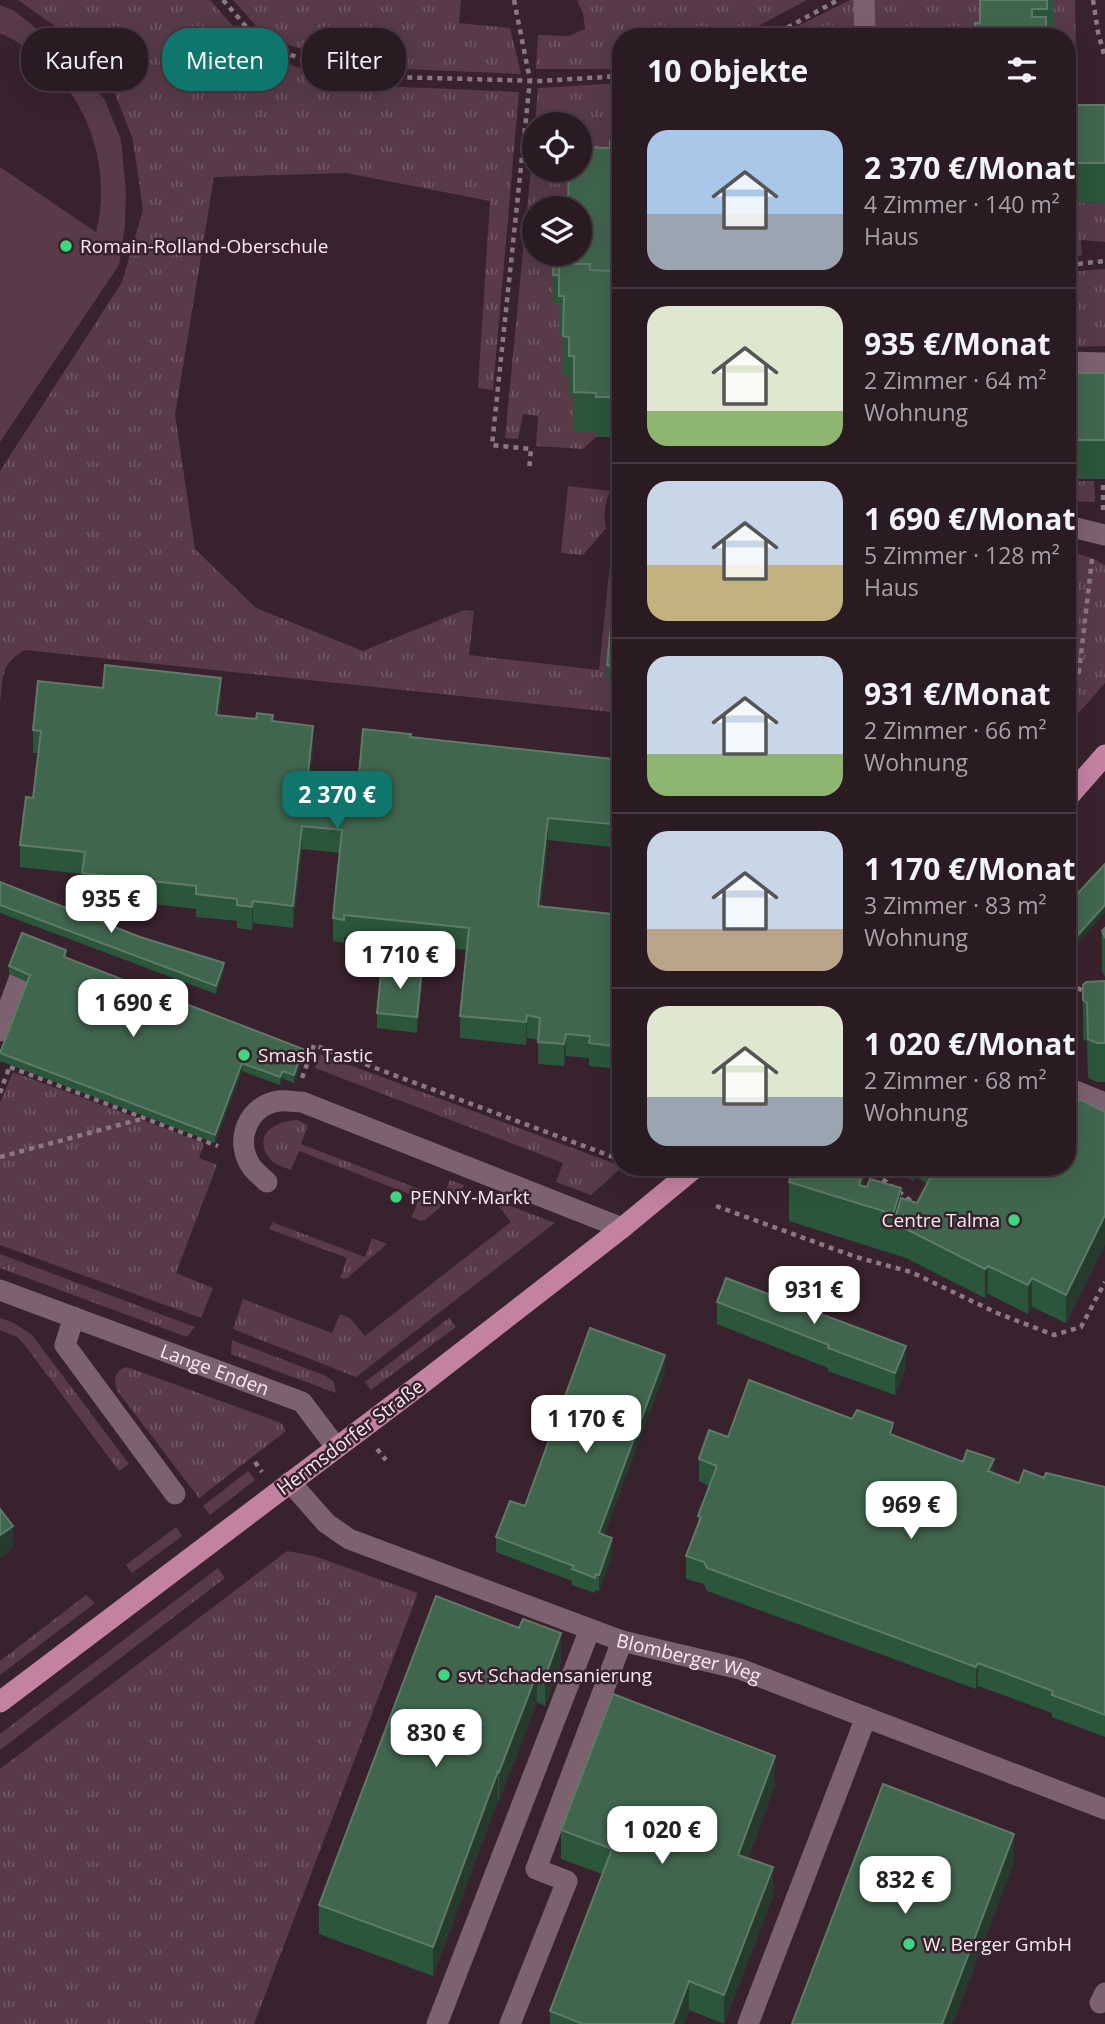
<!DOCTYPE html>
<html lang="de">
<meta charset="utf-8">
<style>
:root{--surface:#2a1a22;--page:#32232a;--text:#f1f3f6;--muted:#a5a1a5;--line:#463840;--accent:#0f766e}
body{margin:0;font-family:"Open Sans",sans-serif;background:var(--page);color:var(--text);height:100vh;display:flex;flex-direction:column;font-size:26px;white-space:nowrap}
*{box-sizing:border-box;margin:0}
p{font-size:23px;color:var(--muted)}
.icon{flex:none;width:38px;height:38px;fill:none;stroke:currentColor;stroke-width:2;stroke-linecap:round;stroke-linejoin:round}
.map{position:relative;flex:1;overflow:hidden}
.panel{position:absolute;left:612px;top:28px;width:464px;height:1148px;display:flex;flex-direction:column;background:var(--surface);border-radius:28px;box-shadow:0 7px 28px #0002,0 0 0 2px var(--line)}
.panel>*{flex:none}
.top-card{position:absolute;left:21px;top:28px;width:486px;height:63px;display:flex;gap:14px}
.tools{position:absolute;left:522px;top:112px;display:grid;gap:14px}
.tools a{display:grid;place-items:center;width:70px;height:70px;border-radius:50%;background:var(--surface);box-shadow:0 7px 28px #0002,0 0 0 2px var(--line);font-size:35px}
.price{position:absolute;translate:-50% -60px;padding:0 16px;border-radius:14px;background:#fff;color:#222;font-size:23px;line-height:46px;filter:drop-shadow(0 2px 4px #0008)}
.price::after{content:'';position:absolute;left:50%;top:42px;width:21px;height:16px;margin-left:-10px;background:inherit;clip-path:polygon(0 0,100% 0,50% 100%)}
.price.active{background:var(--accent);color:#fff}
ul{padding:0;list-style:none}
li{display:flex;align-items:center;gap:21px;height:175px;padding:0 35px}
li+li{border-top:2px solid var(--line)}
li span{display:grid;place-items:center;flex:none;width:196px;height:140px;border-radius:21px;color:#555}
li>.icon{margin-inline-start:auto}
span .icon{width:84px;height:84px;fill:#fffc;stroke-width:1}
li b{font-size:30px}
h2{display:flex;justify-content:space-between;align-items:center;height:84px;padding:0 35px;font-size:30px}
.chip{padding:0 24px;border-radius:28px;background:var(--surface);box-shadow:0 7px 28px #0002,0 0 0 2px var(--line);font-size:24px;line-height:63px}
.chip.active{background:var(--accent);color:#fff}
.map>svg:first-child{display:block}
</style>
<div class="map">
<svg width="1105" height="2024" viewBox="0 0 1105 2024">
<defs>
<pattern id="grass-tufts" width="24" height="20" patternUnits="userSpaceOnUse" patternTransform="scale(1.75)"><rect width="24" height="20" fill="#583a49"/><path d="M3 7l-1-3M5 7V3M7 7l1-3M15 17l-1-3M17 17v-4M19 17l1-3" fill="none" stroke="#715664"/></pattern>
</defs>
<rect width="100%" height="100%" fill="#38222d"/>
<path fill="url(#grass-tufts)" d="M18,0H210L257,54L353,85L519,92L493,390L478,388L490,201L346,173L214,177L175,415L195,549L256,608L363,651L464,610L474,611L469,655L599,670L611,554L618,545L621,547V591L607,681L621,682V713L25,650C0,663 3,679 0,704V471L122,282L143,210L133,140L114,91L73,39Z
M233,0H461L459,23L510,28L521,74L358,67L267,38Z
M577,0H807L751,30L734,37H621V69H536L538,35L569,36L585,29L583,13Z
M850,0H854V37H776Z
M865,0H990L980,37H866Z
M1051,0H1075L1076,51L1068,50V37H1054V7Z
M621,83V170L569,208H534V254H558L553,303L559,304V335H564L574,395V432H596V437L583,449L536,446L538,416L523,414L518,439L505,438L534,137V170H579V124H535L538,88Z
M1073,202L1105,203V242L1081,240L1082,255L1068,258V206H1073Z
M1105,269V346L1068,347V272Z
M1068,478H1073L1074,481H1094L1095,502L1068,501Z
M568,486L610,491C605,504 603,514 606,528L583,555L561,553Z
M1068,551L1092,558L1105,565V683L1068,725Z
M320,1054L621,1166L622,1167L591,1195L556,1182L563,1163L315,1068Z
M13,1072L204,1143L199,1158L217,1165L176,1273L213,1288L201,1318L0,1245V1103Z
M297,1120L308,1125L301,1144L443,1198L450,1180L464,1185L463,1188L425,1220L420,1221L412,1217L419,1198L299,1151L291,1170C283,1167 272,1164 267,1155C254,1132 278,1121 297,1120Z
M500,1202L555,1223L356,1377L233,1329L243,1299L332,1333L340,1314L350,1318L365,1336L511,1222L497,1204Z
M272,1222L365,1257L372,1238L387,1244L346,1279L340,1278L347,1258L269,1229Z
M0,1254L195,1327L187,1337L0,1268Z
M0,1318L14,1323L32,1335L129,1464L119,1471L24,1344L17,1337L0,1330Z
M449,1318L456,1327L371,1390L365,1382Z
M232,1340L326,1376L334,1382L336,1393L231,1354Z
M127,1367L276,1421L282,1424L286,1431L199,1498L118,1392C113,1381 114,1370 127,1367Z
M248,1471L255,1480L210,1515L203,1506Z
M176,1527L182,1536L132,1573L126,1565Z
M287,1551L314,1556L418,1593L254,2024H0V1769Z
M218,1568L225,1578L0,1750V1734Z
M86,1595L95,1603L0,1675V1661Z"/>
<path fill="#583a49" d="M0,5L13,10L60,47L105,100L121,140L126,192L125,225L119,265L0,442V167L96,232C116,152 75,67 0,33Z"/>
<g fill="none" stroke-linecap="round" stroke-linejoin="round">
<path stroke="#8c7882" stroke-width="4.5" stroke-dasharray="5 5" stroke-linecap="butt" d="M223,0L263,46L356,76L541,81L621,76
M514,0L530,80L492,445L531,449L529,471
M1093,0L1098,32L1105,58
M770,37L838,0
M1068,265L1105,261
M1103,510V480
M1068,671L1079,672L1092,559
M1068,984L1086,992
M10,1067L218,1146
M302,1078L314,1045L621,1160
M0,1093L9,1068
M0,1157L141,1119
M867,1167L916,1205
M716,1206L856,1257L911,1272L997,1313L1054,1335L1081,1327L1105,1282
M377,1449L386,1460
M255,1462L262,1472"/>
<g stroke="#7c626e" stroke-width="21">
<path d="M864,0L865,37"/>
<path d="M1068,362L1105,363"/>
<path d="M1068,526L1105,535"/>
<path d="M0,1031L19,979"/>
<path d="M1068,1088L1105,1103"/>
<path d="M267,1182C262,1177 255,1172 251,1166C234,1140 248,1105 279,1101C286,1100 294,1102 302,1102L622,1228"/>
<path id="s1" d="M0,1290L302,1402L336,1447"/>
<path d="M74,1317L65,1345L175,1494"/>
<path id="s2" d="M290,1482L326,1523L349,1539L622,1641L740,1669L1105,1809"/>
<path d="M1100,2003L1105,1993"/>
<path d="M437,2024L590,1629"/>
<path d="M510,2024L567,1881L536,1869L622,1641"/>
<path d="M748,2024L866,1717"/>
</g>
<path stroke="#c382a2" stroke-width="21" d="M1068,797L1105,755
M0,1702L425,1381L622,1228L696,1167"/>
</g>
<path fill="#2b563b" d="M980,0H1054V27L980,23Z
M1068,101L1074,105H1105V203L1073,202V206H1068Z
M621,141V281L620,313H621V437H596V432H574V395H569V376H563V335H559V304H553L554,254L568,203L610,148Z
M1068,362L1073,373H1105V479H1077V472H1068Z
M621,585V682L607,681V665Z
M103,688L221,700L219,715L273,721L313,748L306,812L344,816L357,798L411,737L621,760V848L548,840L541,906L621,915V1069L589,1066V1058L566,1056L564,1066L538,1064V1040L527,1038L526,1045L460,1038V1016L467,950L344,937V943L333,941V918L340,853L302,849L293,928L253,923L252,930L237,928V921L196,917V909L82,896V874L20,867V845L33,798L38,753H33V730Z
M0,882L224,971L216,994L0,913Z
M1105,928V977L1102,971V931Z
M66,958L303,1057L294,1083L283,1079L280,1085L242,1071L215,1143L0,1061V1053L27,982L9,974V966Z
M1105,981V1082H1097L1088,1078L1087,1042L1083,1039V985Z
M422,984L417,1033L377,1028V1013Z
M1105,1112V1244L1066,1323L1032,1307L1028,1314L988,1294L985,1298L906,1258L789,1221V1182L791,1174V1167L864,1186L917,1203L927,1184L916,1176L913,1181L895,1167H1037L1042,1170Z
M717,1302L906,1368L895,1395L828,1371V1368L717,1324Z
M665,1371L604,1535L612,1554L599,1591L596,1590L595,1593L572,1585V1581L496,1552V1537L525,1506Z
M893,1435L1019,1483L1044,1478L1105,1487V1737L1052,1717V1713L978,1686L976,1689L707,1591L704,1584L686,1579V1556L698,1525V1516L709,1486L699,1481V1459L728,1437Z
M436,1596L561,1662L545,1706L537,1702L499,1801L498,1800L433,1976L319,1934V1905Z
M775,1785L748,1858L773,1896L724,2024L689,2010L684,2024H550V2011L602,1874L561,1859V1830Z"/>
<path fill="#273b2d" d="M221,678V700L216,737V715Z
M313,726V748L305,826L304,811Z
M548,818V840L538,929V906Z
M302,826V849L293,928V906Z
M253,901V923L252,930V907Z
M1105,905V913L1068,954V946Z
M224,963V971L216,994V986Z
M422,968V984L417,1033V1017Z
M527,1015V1038L526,1045V1022Z
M566,1034V1056L564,1066V1044Z
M303,1049V1057L294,1083V1075Z
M242,1063V1071L215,1143V1135Z
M283,1071V1079L280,1085V1077Z
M864,1167V1205L859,1185Z
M913,1167H916V1176L913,1181Z
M901,1188V1227L893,1225V1214Z
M1105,1215V1244L1066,1323V1295Z
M988,1266V1294L985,1298V1269Z
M1032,1278V1307L1028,1314V1285Z
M906,1346V1368L895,1395V1373Z
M665,1355V1371L599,1548V1533Z
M994,1459V1482L988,1471Z
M13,1526V1548L0,1558V1535Z
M612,1538V1554L599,1591V1575Z
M561,1633V1662L545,1706V1677Z
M978,1663V1686L976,1689V1667Z
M537,1673V1702L499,1801V1772Z
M775,1756V1785L738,1884V1855Z
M498,1771V1800L433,1976V1947Z
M1014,1834V1863L953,2024H942Z
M773,1867V1896L724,2024V1995Z
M689,1981V2010L684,2024H673Z"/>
<path fill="#41664e" stroke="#5e7a68" stroke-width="2" d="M980,0H1047V9H1032V17H1046V37H975V23H980Z
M1068,101H1074V105H1105V163H1073V167H1068Z
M610,141H621V219H611V227L621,228L620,282H613V271L590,270V264H559V275H553L554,254H579V208H563L564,203H568L569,170H579V147L610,148Z
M559,264H590V270L613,271V290H620L619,313H621V397H596V393L574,392V356H569V337L563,336L564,296H559Z
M1068,362H1073V373H1105V440H1077V433H1068Z
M615,585H621V667L607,665Z
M105,665L221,678L216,715L256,719L257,713L273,715L272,721L313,726L304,811L344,816L346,797L357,798L363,729L411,734L410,737L621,760V825L548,818L538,906L621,915V1047L589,1043L590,1036L566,1034L564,1044L538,1042L540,1018L527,1015L526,1022L460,1016L469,928L344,915V920L333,918L342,830L302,826L293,906L253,901L252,907L237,905V899L196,894V886L82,873L85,852L20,845L26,797L33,798L41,731L33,730L38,681L103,688Z
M1105,864V905L1068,946V904Z
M0,882L140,937L224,963L216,986L0,905Z
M1105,928V938L1102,931Z
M22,933L66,950L64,957L303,1049L294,1075L283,1071L280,1077L242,1063L215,1135L0,1053L30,975L9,966Z
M382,964L422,968L417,1017L377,1013Z
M1105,981V1043H1097L1088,1039L1087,1003L1083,1000V985L1086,982Z
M1079,1099L1105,1112V1215L1066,1295L1032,1278L1028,1285L988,1266L985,1269L906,1229L893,1225L901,1198L917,1203L936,1167H1037L1042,1170L1043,1167H1068V1121Z
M791,1167H864L859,1185L867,1187L870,1179L901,1188L893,1214L789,1182L793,1169Z
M726,1278L906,1346L895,1373L828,1348L829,1345L717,1302Z
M590,1328L665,1355L599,1533L612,1538L599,1575L596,1574L595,1578L572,1569L574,1566L496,1537L510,1501L525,1506Z
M749,1380L852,1419L857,1410L893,1423L890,1434L963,1462L967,1450L994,1459L988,1471L1019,1483L1024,1470L1044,1478L1046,1473L1105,1487V1715L1052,1695L1053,1691L978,1663L976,1667L707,1568L704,1562L686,1556L701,1517L698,1516L717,1466L699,1459L709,1430L728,1437Z
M0,1509L13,1526L0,1535Z
M436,1596L519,1628L523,1619L561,1633L545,1677L537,1673L499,1772L498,1771L433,1947L319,1905Z
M613,1694L775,1756L738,1855L773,1867L724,1995L689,1981L673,2024H583L550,2011L612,1849L561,1830Z
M883,1784L1014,1834L942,2024H792Z"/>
<g fill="#3cd77e" stroke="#38222d" stroke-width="2.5">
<circle cx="66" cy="246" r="7"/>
<circle cx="244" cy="1055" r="7"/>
<circle cx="396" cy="1197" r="7"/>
<circle cx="1014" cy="1220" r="7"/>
<circle cx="444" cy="1675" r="7"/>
<circle cx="909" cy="1944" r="7"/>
</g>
<g text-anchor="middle" stroke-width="5" stroke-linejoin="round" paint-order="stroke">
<g font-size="19" fill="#f9e9f0" stroke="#38222d" text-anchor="start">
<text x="80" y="253">Romain-Rolland-Oberschule</text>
<text x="258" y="1062">Smash Tastic</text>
<text x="410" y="1204">PENNY-Markt</text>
<text x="1000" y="1227" text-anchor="end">Centre Talma</text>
<text x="458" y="1682">svt Schadensanierung</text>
<text x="923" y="1951">W. Berger GmbH</text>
</g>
<g font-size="19" fill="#f9e9f0" stroke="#38222d">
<text dy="7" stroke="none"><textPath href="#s1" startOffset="229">Lange Enden</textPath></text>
<text transform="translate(350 1437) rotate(-37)" y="7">Hermsdorfer Straße</text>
<text dy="7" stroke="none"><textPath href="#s2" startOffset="443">Blomberger Weg</textPath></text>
</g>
</g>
</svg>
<div class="tools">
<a><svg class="icon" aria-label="locate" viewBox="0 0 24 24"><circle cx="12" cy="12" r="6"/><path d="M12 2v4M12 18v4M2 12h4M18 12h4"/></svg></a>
<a><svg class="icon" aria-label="layers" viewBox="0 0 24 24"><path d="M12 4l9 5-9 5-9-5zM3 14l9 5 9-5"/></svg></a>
</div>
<b class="price active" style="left:337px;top:831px">2 370 €</b>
<b class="price" style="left:111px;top:935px">935 €</b>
<b class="price" style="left:400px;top:991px">1 710 €</b>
<b class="price" style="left:133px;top:1039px">1 690 €</b>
<b class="price" style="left:814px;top:1326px">931 €</b>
<b class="price" style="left:586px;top:1455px">1 170 €</b>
<b class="price" style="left:911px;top:1541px">969 €</b>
<b class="price" style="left:436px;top:1769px">830 €</b>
<b class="price" style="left:662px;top:1866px">1 020 €</b>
<b class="price" style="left:905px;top:1916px">832 €</b>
<div class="top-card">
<a class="chip">Kaufen</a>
<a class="chip active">Mieten</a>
<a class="chip">Filter</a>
</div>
<section class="panel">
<h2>10 Objekte<svg class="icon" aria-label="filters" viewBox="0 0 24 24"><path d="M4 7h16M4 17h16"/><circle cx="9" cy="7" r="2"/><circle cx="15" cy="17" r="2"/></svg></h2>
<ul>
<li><span style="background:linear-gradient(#a9c7e8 60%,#9aa5b1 0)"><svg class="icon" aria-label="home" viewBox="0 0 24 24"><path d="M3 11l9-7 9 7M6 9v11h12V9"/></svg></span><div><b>2 370 €/Monat</b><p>4 Zimmer · 140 m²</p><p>Haus</p></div></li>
<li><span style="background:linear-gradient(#dfe7d0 75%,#8fb573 0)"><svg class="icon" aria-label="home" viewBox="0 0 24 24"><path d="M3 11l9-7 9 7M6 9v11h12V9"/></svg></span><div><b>935 €/Monat</b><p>2 Zimmer · 64 m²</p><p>Wohnung</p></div></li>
<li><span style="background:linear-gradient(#c9d6e8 60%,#c2b280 0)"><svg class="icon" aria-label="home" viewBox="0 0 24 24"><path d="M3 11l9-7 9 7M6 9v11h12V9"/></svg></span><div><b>1 690 €/Monat</b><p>5 Zimmer · 128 m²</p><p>Haus</p></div></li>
<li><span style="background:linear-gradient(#c9d6e8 70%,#8fb573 0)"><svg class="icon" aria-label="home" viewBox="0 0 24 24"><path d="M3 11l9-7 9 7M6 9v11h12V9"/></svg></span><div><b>931 €/Monat</b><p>2 Zimmer · 66 m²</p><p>Wohnung</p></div></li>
<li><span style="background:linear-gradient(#c9d6e8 70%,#b9a48a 0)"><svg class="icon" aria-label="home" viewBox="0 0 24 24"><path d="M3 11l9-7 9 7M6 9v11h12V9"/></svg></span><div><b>1 170 €/Monat</b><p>3 Zimmer · 83 m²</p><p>Wohnung</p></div></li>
<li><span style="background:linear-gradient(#dfe7d0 65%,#9aa5b1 0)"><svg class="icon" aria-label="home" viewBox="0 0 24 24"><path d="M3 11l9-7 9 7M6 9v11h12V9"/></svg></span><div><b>1 020 €/Monat</b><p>2 Zimmer · 68 m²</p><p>Wohnung</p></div></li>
</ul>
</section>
</div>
